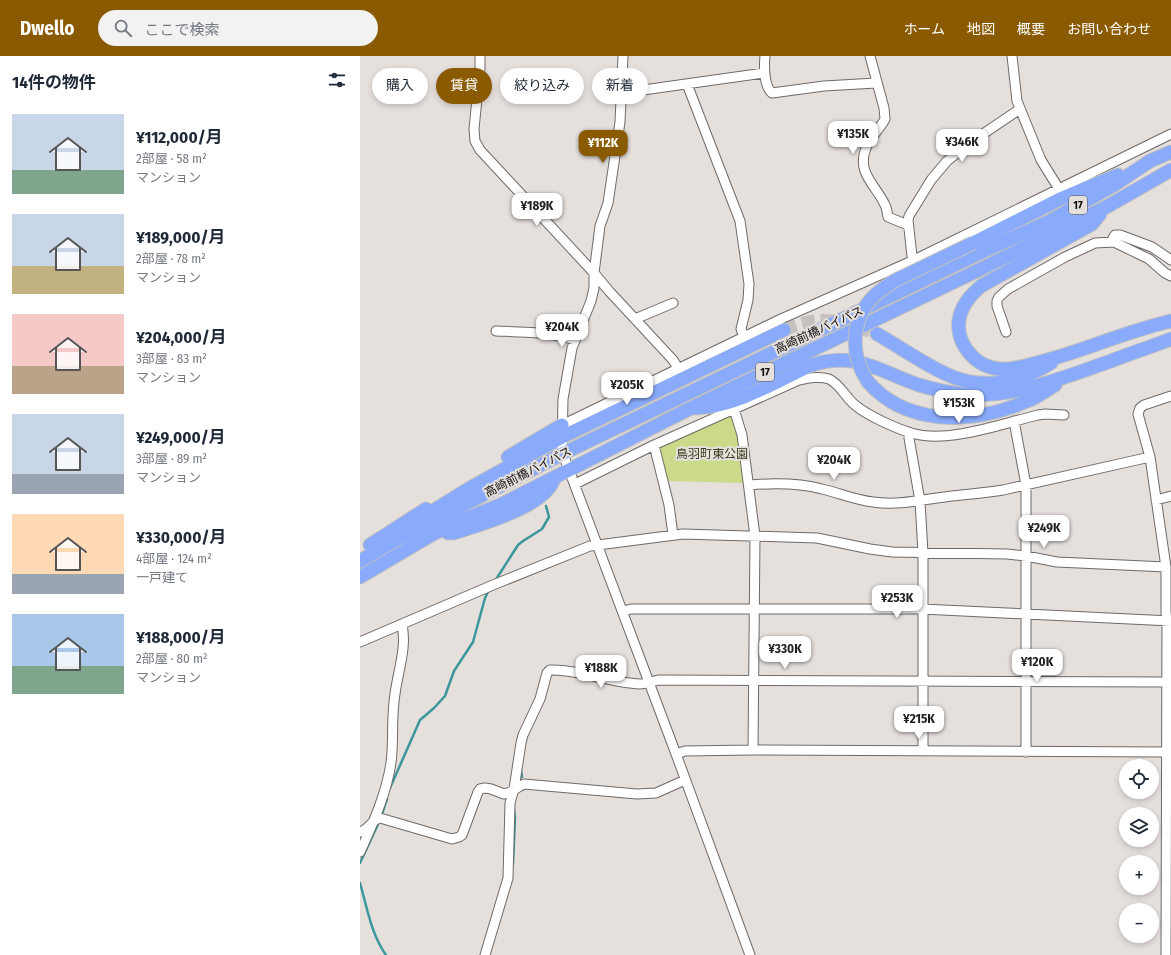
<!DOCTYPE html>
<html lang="ja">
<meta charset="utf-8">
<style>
:root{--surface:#fff;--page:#f2f2f3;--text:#1f2937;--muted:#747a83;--accent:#8a5a00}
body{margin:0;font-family:"Fira Sans Condensed","Noto Sans JP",sans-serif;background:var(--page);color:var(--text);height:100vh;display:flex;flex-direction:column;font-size:15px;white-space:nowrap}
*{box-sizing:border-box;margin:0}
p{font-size:13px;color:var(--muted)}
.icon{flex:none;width:22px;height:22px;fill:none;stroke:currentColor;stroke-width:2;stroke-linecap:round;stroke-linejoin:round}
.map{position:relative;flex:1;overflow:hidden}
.panel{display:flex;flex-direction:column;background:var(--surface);width:360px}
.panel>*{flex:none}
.guide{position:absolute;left:12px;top:12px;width:380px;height:36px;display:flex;gap:8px}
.tools{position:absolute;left:759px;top:703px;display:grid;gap:8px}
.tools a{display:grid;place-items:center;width:40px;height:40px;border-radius:50%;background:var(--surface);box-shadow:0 2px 6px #0003;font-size:20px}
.price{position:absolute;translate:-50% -34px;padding:0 9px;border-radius:8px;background:#fff;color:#222;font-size:13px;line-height:26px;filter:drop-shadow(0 1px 2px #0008)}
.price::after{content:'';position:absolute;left:50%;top:24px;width:12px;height:9px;margin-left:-6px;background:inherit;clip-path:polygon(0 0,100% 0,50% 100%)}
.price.current{background:var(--accent);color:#fff}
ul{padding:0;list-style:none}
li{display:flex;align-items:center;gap:12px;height:100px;padding:0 12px}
li span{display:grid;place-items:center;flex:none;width:112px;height:80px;border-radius:0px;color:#555}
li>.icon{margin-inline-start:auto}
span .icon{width:48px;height:48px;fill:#fffc;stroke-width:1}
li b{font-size:17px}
h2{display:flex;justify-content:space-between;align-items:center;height:48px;padding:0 12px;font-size:17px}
.tag{padding:0 14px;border-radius:18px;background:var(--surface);box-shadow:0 2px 6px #0003;font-size:14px;line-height:36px}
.tag.current{background:var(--accent);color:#fff}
header{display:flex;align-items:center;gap:24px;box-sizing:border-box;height:56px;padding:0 20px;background:var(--accent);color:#fff}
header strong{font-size:19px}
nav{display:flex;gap:22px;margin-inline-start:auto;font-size:14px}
.search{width:280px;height:36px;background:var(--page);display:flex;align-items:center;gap:10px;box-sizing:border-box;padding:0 14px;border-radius:22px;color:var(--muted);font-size:15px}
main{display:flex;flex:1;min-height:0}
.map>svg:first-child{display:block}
</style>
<header>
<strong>Dwello</strong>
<div class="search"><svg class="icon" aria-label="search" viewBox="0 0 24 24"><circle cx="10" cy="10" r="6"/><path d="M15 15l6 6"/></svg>ここで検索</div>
<nav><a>ホーム</a><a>地図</a><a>概要</a><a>お問い合わせ</a></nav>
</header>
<main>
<section class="panel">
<h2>14件の物件<svg class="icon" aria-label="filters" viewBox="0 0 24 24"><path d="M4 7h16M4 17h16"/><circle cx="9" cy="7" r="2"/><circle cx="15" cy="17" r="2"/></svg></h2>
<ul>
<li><span style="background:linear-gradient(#c9d6e8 70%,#7fa58c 0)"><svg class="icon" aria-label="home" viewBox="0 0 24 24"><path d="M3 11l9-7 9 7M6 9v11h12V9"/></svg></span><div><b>¥112,000/月</b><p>2部屋 · 58 m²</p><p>マンション</p></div></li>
<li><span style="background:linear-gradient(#c9d6e8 65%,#c2b280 0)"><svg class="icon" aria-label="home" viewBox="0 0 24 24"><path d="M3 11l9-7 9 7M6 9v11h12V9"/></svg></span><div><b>¥189,000/月</b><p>2部屋 · 78 m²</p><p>マンション</p></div></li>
<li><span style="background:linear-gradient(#f6c9c9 65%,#b9a48a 0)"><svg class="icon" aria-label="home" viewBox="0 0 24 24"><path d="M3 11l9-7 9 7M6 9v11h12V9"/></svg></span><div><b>¥204,000/月</b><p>3部屋 · 83 m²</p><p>マンション</p></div></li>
<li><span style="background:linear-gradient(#c9d6e8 75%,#9aa5b1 0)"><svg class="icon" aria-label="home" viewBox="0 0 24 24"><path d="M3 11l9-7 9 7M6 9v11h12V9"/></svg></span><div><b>¥249,000/月</b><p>3部屋 · 89 m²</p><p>マンション</p></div></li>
<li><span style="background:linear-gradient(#ffd9b3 75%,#9aa5b1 0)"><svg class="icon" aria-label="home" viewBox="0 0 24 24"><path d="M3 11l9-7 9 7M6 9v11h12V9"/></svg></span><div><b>¥330,000/月</b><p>4部屋 · 124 m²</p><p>一戸建て</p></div></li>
<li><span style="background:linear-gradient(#a9c7e8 65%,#7fa58c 0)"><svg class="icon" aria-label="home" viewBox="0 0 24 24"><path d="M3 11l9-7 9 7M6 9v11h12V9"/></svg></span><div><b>¥188,000/月</b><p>2部屋 · 80 m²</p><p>マンション</p></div></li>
</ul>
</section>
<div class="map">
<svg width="811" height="899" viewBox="0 0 811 899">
<rect width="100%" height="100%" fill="#e6e0dd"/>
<path fill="#cbda88" d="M369,359L374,361L378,373L385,427L307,425L298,393L301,389Z"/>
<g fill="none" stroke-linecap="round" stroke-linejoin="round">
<path stroke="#3b979c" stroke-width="2.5" d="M135,525L158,489L163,485L182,473L189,461L186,450
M161,714L162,721
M30,732L60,664L74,652L85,640L94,615L113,586L125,542L129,534
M21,761L27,743
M0,807L19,766
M153,808L155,762L154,753
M0,827C7,851 11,878 26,899"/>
<path stroke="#c6c0be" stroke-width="13" stroke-dasharray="13 6" stroke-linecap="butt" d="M424,274C462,258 480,264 517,278"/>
<defs>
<path id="minor" d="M120,0V12L114,73L115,85L120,94L234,217L249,235L313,304L318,312
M263,0L260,66L248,147L240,170L234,217V232L231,245L212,292L203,343L202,390L206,406L316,698L390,899
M405,0C404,11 404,30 412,37L464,30L516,27
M510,0L524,52L525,63C520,73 510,81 506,92C496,117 516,129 525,149C527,152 527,157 528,161L548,169
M652,0L657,45L681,104L699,133
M327,28L380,165L389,228L388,244L381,273L384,281
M262,37L404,17
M754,186L753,182L755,179H760L792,191L811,204
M554,204L552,200L548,164L549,160L571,124L587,105L614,84L660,53
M275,263L313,247
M136,275C162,276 190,276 215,284
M646,276L637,250V245L639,241L648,233L705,201L735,187L754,186L789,203L805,217L811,220
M374,353L382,379L395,480L393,694
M654,365L666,429V696
M202,369L421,263L554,204L811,78
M549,376V382L560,445L563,497V695
M294,389L309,449L313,479
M215,428L294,389L439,324C449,322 459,320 469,323C480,328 486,342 495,349C508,360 539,374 555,378C590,387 644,367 678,359L685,358L704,359
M389,429C413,427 439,427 462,433C479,437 495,444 513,446C539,450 565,443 592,440C609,438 626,437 643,434L790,401
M796,444L811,440
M263,555L271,553H562L811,565
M0,586L133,529L230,490L323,478L457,482L510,493L532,496L647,498L666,500L697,506L806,511
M316,698L325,695L393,694L806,696
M0,776C9,774 11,764 20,762L92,783L99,781L102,779L118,736L120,733L125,732L131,733L144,738C150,737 158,731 164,728L277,738L296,737L325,724
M0,796C13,767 26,739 31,707C34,684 31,661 35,638C38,615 47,591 42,569
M125,899L148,822L150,747L154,733L161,687L163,679L180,643L187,617L190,614C219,613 250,627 280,628C286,628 293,625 299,624L807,626
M806,899L807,565L806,556V511L790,401L778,358L780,352L784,349L811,340"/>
<path id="highway" d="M740,158L732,168L621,230C612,238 604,246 600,259C593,285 614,311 640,313C654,314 667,309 680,306C724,295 766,275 811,265
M613,187L700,143L758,119
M517,278C540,291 562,307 586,318C621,335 659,327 691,307
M508,326C545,368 605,368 655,350C661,347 668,345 674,342C682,338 688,333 695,329
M336,352C377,350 413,327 449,310C495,294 518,315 559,329C572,333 587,336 601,338C653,343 702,322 751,305C771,297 791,291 811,283
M148,401L202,369
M60,463L110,432L202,381L424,274
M88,477H94C120,468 182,452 193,425
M10,489L66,453
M0,505L36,484L204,397L622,196L690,165L754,129L790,105L811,96
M0,521L73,478L105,463L140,449L329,353L625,211L748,150L811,114"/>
</defs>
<use href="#minor" stroke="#6f6a67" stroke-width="11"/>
<use href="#highway" stroke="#c1c0c0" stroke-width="15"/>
<use href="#minor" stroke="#fff" stroke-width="9"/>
<use href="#highway" stroke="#8aabfc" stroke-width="13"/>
<defs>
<path id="highway-bridge" d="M508,326C490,299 490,264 514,240C520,234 527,230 534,225L613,187"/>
</defs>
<use href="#highway-bridge" stroke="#c1c0c0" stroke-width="15" stroke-linecap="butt"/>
<use href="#highway-bridge" stroke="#8aabfc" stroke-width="13"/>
</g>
<g text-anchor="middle" stroke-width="4" stroke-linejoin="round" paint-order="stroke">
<g fill="#e6e0dd" stroke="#504d4b" stroke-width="1">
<rect x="709" y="140" width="18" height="18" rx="3"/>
<rect x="396" y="307" width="18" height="18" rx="3"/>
</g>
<g font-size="11" font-weight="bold" fill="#100e0d">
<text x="718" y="153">17</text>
<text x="405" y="320">17</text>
</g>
<g font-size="12" fill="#100e0d" stroke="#e6e0dd">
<text transform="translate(459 274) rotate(-25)" y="4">高崎前橋バイパス</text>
<text transform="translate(168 416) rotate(-27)" y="4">高崎前橋バイパス</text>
</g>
<g font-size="12" fill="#343a17" stroke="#e6e0dd">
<text x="352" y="402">鳥羽町東公園</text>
</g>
</g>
</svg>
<div class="tools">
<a><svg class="icon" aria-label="locate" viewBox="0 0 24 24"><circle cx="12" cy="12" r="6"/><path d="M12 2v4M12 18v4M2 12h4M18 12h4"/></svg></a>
<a><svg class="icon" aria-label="layers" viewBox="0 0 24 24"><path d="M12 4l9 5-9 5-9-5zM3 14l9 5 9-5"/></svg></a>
<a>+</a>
<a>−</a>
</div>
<b class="price" style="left:493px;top:99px">¥135K</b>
<b class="price" style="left:602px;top:107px">¥346K</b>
<b class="price current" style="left:243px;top:108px">¥112K</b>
<b class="price" style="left:177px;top:171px">¥189K</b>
<b class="price" style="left:202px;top:292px">¥204K</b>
<b class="price" style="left:267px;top:350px">¥205K</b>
<b class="price" style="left:599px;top:368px">¥153K</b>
<b class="price" style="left:474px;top:425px">¥204K</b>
<b class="price" style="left:684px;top:493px">¥249K</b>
<b class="price" style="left:537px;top:563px">¥253K</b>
<b class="price" style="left:425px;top:614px">¥330K</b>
<b class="price" style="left:677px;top:627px">¥120K</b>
<b class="price" style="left:241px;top:633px">¥188K</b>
<b class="price" style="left:559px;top:684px">¥215K</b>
<div class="guide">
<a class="tag">購入</a>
<a class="tag current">賃貸</a>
<a class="tag">絞り込み</a>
<a class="tag">新着</a>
</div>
</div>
</main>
